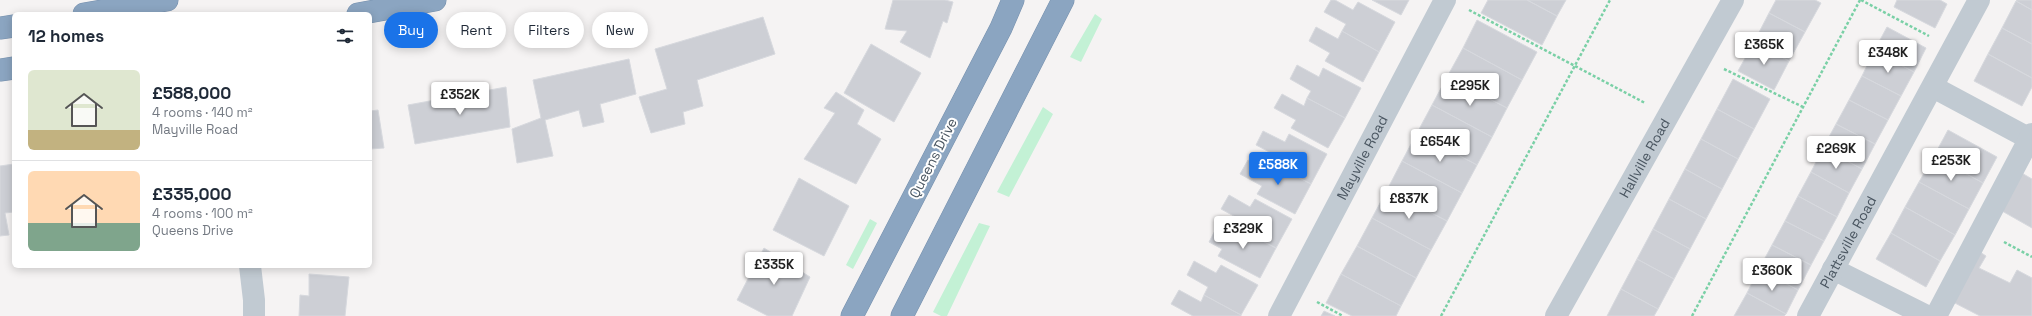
<!DOCTYPE html>
<meta charset="utf-8">
<style>
:root{--surface:#fff;--page:#f2f2f3;--text:#1f2937;--muted:#747a83;--line:#e0e1e3;--accent:#1a73e8}
body{margin:0;font-family:"Space Grotesk",sans-serif;background:var(--page);color:var(--text);height:100vh;display:flex;flex-direction:column;font-size:15px;white-space:nowrap}
*{box-sizing:border-box;margin:0}
p{font-size:13px;color:var(--muted)}
.icon{flex:none;width:22px;height:22px;fill:none;stroke:currentColor;stroke-width:2;stroke-linecap:round;stroke-linejoin:round}
.map{position:relative;flex:1;overflow:hidden}
.sheet{position:absolute;left:12px;top:12px;width:360px;height:256px;display:flex;flex-direction:column;background:var(--surface);border-radius:6px;box-shadow:0 2px 10px #0003}
.sheet>*{flex:none}
.hud{position:absolute;left:384px;top:12px;width:380px;height:36px;display:flex;gap:8px}
.price{position:absolute;translate:-50% -34px;padding:0 9px;border-radius:4px;background:#fff;color:#222;font-size:13px;line-height:26px;filter:drop-shadow(0 1px 2px #0008)}
.price::after{content:'';position:absolute;left:50%;top:24px;width:12px;height:9px;margin-left:-6px;background:inherit;clip-path:polygon(0 0,100% 0,50% 100%)}
.price.active{background:var(--accent);color:#fff}
ul{padding:0;list-style:none}
li{display:flex;align-items:center;gap:12px;height:100px;padding:0 16px}
li+li{border-top:1px solid var(--line)}
li span{display:grid;place-items:center;flex:none;width:112px;height:80px;border-radius:6px;color:#555}
li>.icon{margin-inline-start:auto}
span .icon{width:48px;height:48px;fill:#fffc;stroke-width:1}
li b{font-size:17px}
h2{display:flex;justify-content:space-between;align-items:center;height:48px;padding:0 16px;font-size:17px}
.tag{padding:0 14px;border-radius:18px;background:var(--surface);box-shadow:0 2px 10px #0003;font-size:14px;line-height:36px}
.tag.active{background:var(--accent);color:#fff}
.map>svg:first-child{display:block}
</style>
<div class="map">
<svg width="2032" height="316" viewBox="0 0 2032 316">
<rect width="100%" height="100%" fill="#f5f3f3"/>
<path fill="#c3f1d5" d="M1095,14L1102,19L1081,62L1070,57Z
M1043,107L1053,114L1009,197L997,192Z
M870,219L877,223L853,269L846,265Z
M979,223L990,226L947,316H941L933,312Z"/>
<path fill="#cdcfd5" stroke="#d7d9de" d="M893,0H945L953,2L947,23L943,21L930,58L900,42L907,31L885,29Z
M1331,0H1335L1353,10L1358,2L1395,22L1379,52L1342,31L1346,24L1324,12Z
M1372,0H1409L1401,15Z
M1488,0H1527L1557,16L1542,45L1481,13Z
M1527,0H1566L1557,16Z
M1776,0H1815L1821,3L1805,32L1769,13Z
M1897,0H1940L1947,4L1935,28L1894,7Z
M2017,0H2032V10L2016,1Z
M2016,1L2032,10V44L2002,28Z
M1769,13L1805,32L1789,61L1754,42Z
M763,17L775,54L697,80L703,106L683,112L685,124L651,133L639,97L667,89L655,49Z
M1477,20L1537,52L1522,80L1463,48Z
M1316,27L1338,39L1342,31L1379,52L1363,82L1325,61L1330,53L1309,41Z
M1887,27L1926,48L1914,72L1874,51Z
M2002,28L2032,44V78L1988,54Z
M1754,42L1789,61L1774,90L1738,71Z
M871,44L921,73L894,122L844,93Z
M1463,48L1522,80L1507,108L1447,77Z
M1874,51L1914,72L1901,96L1862,76Z
M1988,54L2032,78V87L2022,106L1974,81Z
M629,59L636,94L600,104L604,122L583,127L579,110L545,120L553,156L517,163L512,129L541,118L533,80Z
M1297,65L1319,77L1323,68L1361,88L1345,118L1307,98L1311,91L1290,79Z
M1862,76L1901,96L1888,120L1849,100Z
M1447,77L1507,108L1492,137L1432,105Z
M1733,79L1770,99L1754,129L1717,109Z
M506,87L510,127L415,144L408,105Z
M836,92L864,110L857,124L881,139L856,184L804,159L835,113L824,108Z
M1282,94L1304,106L1307,98L1345,118L1328,148L1291,128L1296,120L1274,108Z
M1849,100L1888,120L1875,144L1836,124Z
M1432,105L1492,137L1477,165L1417,133Z
M1717,109L1754,129L1738,159L1701,139Z
M378,110L384,148L370,149V111Z
M1836,124L1875,144L1862,169L1823,148Z
M1948,130L1997,157L1983,183L1934,156Z
M1263,131L1285,142L1289,134L1327,154L1311,184L1273,164L1277,156L1256,145Z
M1417,133L1477,165L1462,193L1402,161Z
M1701,139L1738,159L1722,189L1685,169Z
M1823,148L1862,169L1849,193L1811,172Z
M1934,156L1983,183L1969,209L1919,182Z
M1248,160L1269,171L1273,164L1311,184L1295,214L1257,194L1262,186L1240,174Z
M1402,161L1462,193L1447,221L1387,190Z
M14,164V212L5,213L9,235L0,236V166Z
M1685,169L1722,189L1706,219L1669,199Z
M1811,172L1849,193L1837,217L1798,196Z
M2020,172L2032,179V228L2002,211Z
M799,178L849,206L824,256L773,230Z
M1919,182L1969,209L1955,235L1905,207Z
M1387,190L1447,221L1431,250L1372,218Z
M1229,195L1250,207L1255,199L1292,219L1276,248L1239,229L1243,221L1221,209Z
M1798,196L1837,217L1824,241L1785,221Z
M1669,199L1706,219L1690,249L1653,229Z
M1905,207L1955,235L1940,261L1891,233Z
M1372,218L1431,250L1416,278L1357,246Z
M1785,221L1824,241L1811,265L1772,245Z
M1219,223L1237,232L1239,229L1276,248L1260,278L1218,256L1222,249L1209,242Z
M1653,229L1690,249L1674,279L1637,259Z
M1891,233L1940,261L1926,287L1876,259Z
M1772,245L1811,265L1798,290L1759,269Z
M1357,246L1416,278L1401,306L1341,274Z
M764,248L810,277L792,316H768L737,300Z
M1977,250L1986,256L1979,268L2010,283L2017,270L2032,278V316H1980L1949,300Z
M1637,259L1674,279L1658,309L1621,289Z
M1194,261L1216,273L1221,265L1258,285L1241,315L1204,295L1208,287L1187,275Z
M1759,269L1798,290L1786,314L1747,293Z
M309,274L349,277L345,316H299L300,295L309,296Z
M1341,274L1401,306L1396,316H1352L1326,303Z
M1621,289L1658,309L1654,316H1607Z
M1179,290L1201,302L1204,295L1241,315V316H1193L1171,304Z
M1747,293L1786,314L1784,316H1734Z
M1324,311L1335,316H1321Z"/>
<g fill="none" stroke-linecap="round" stroke-linejoin="round">
<defs>
<path id="highway" d="M84,14L167,0
M358,14L435,0
M0,28L14,26
M0,70L14,68
M852,316L1001,28L1013,0
M902,316L1063,0"/>
</defs>
<use href="#highway" stroke="#7690ad" stroke-width="23"/>
<path stroke="#7ad0a6" stroke-width="2.5" stroke-dasharray="3 2" stroke-linecap="butt" d="M1861,0L1929,36
M1469,10L1645,103
M1724,69L1803,107
M2004,242L2032,257
M1317,302L1343,316
M1441,316L1610,0
M1692,316L1860,0"/>
<g stroke="#c1cad2" stroke-width="22">
<path d="M1933,87L2032,140"/>
<path d="M250,266L254,300V316"/>
<path d="M1833,269L1927,316"/>
<path id="s1" d="M1279,316L1445,0"/>
<path id="s2" d="M1556,316L1733,0"/>
<path id="s3" d="M1808,316L1979,0"/>
<path d="M1936,316L2032,134"/>
</g>
<use href="#highway" stroke="#8ba5c1" stroke-width="22"/>
</g>
<g text-anchor="middle" stroke-width="4" stroke-linejoin="round" paint-order="stroke">
<g font-size="14" fill="#4a5661" stroke="#fff">
<text transform="translate(933 158) rotate(-63)" y="5">Queens Drive</text>
<text dy="5" stroke="none"><textPath href="#s1" startOffset="179">Mayville Road</textPath></text>
<text dy="5" stroke="none"><textPath href="#s2" startOffset="181">Hallville Road</textPath></text>
<text dy="5" stroke="none"><textPath href="#s3" startOffset="84">Plattsville Road</textPath></text>
</g>
</g>
</svg>
<b class="price" style="left:1764px;top:66px">£365K</b>
<b class="price" style="left:1888px;top:74px">£348K</b>
<b class="price" style="left:1470px;top:107px">£295K</b>
<b class="price" style="left:460px;top:116px">£352K</b>
<b class="price" style="left:1440px;top:163px">£654K</b>
<b class="price" style="left:1836px;top:170px">£269K</b>
<b class="price" style="left:1951px;top:182px">£253K</b>
<b class="price active" style="left:1278px;top:186px">£588K</b>
<b class="price" style="left:1409px;top:220px">£837K</b>
<b class="price" style="left:1243px;top:250px">£329K</b>
<b class="price" style="left:774px;top:286px">£335K</b>
<b class="price" style="left:1772px;top:292px">£360K</b>
<div class="hud">
<a class="tag active">Buy</a>
<a class="tag">Rent</a>
<a class="tag">Filters</a>
<a class="tag">New</a>
</div>
<section class="sheet">
<h2>12 homes<svg class="icon" aria-label="filters" viewBox="0 0 24 24"><path d="M4 7h16M4 17h16"/><circle cx="9" cy="7" r="2"/><circle cx="15" cy="17" r="2"/></svg></h2>
<ul>
<li><span style="background:linear-gradient(#dfe7d0 75%,#c2b280 0)"><svg class="icon" aria-label="home" viewBox="0 0 24 24"><path d="M3 11l9-7 9 7M6 9v11h12V9"/></svg></span><div><b>£588,000</b><p>4 rooms · 140 m²</p><p>Mayville Road</p></div></li>
<li><span style="background:linear-gradient(#ffd9b3 65%,#7fa58c 0)"><svg class="icon" aria-label="home" viewBox="0 0 24 24"><path d="M3 11l9-7 9 7M6 9v11h12V9"/></svg></span><div><b>£335,000</b><p>4 rooms · 100 m²</p><p>Queens Drive</p></div></li>
</ul>
</section>
</div>
